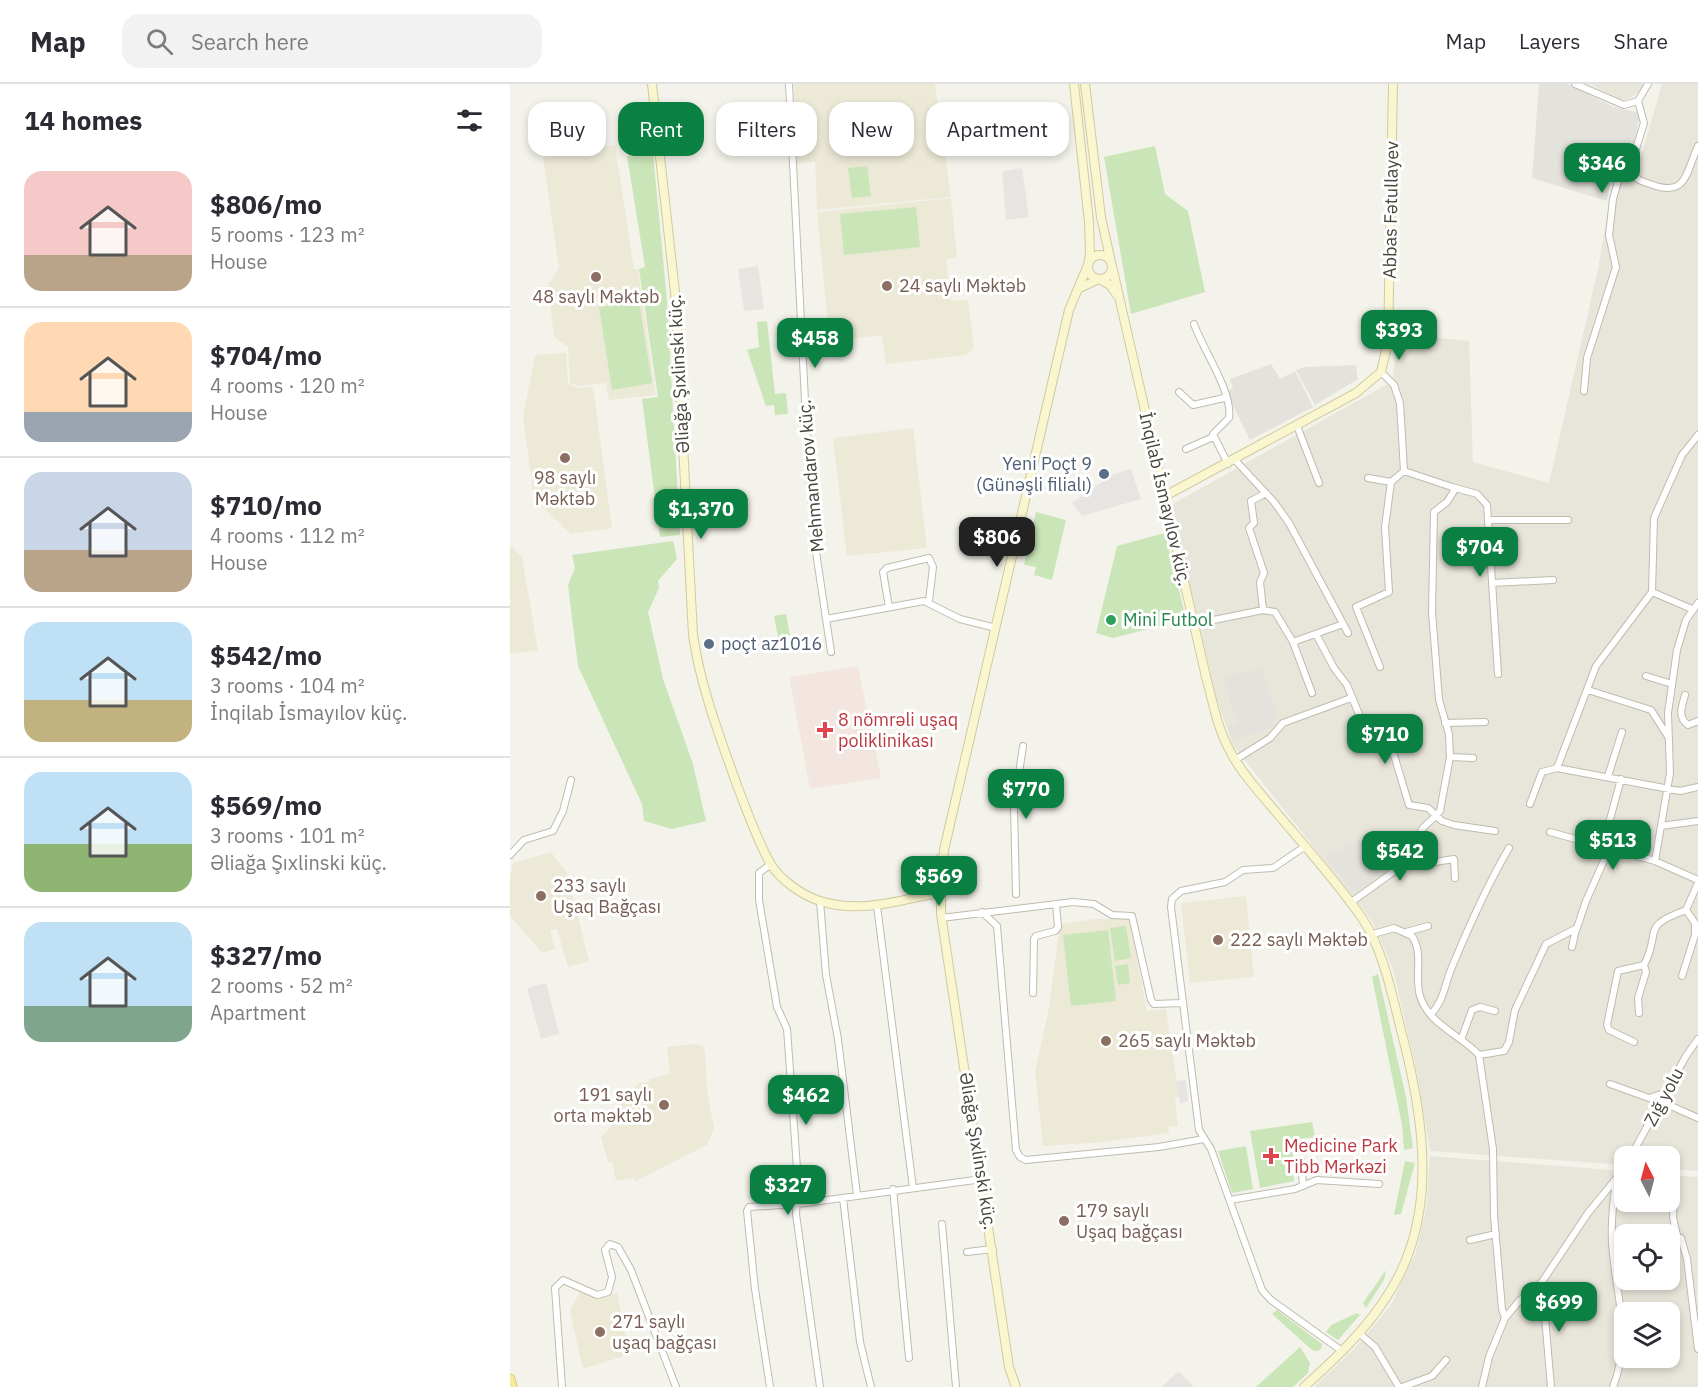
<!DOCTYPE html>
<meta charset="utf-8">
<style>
:root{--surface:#fff;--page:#f2f2f3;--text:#2b2b33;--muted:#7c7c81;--line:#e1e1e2;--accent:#0b8043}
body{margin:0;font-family:"IBM Plex Sans",sans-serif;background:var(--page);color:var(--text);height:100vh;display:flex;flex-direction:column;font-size:22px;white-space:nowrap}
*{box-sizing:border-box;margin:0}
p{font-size:20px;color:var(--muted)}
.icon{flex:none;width:33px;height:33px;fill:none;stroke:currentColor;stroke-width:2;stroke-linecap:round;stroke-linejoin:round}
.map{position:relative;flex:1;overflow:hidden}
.side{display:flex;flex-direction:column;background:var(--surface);width:510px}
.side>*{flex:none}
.top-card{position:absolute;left:18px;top:18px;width:570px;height:54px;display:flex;gap:12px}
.needle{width:39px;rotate:354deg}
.buttons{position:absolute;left:1104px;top:1062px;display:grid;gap:12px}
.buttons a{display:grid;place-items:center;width:66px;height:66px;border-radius:12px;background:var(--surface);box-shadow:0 3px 9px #0003;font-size:30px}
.price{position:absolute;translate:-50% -51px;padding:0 14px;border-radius:12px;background:var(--accent);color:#fff;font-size:20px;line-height:39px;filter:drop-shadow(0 2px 3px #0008)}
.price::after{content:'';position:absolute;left:50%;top:36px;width:18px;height:14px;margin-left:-9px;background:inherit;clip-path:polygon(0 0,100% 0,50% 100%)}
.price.active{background:#222;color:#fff}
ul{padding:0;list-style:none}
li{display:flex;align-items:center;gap:18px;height:150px;padding:0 24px}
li+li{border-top:2px solid var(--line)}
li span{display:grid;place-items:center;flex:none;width:168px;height:120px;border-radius:18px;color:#555}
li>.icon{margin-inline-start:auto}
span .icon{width:72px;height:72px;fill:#fffc;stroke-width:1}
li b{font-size:26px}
h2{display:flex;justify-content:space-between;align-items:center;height:72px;padding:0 24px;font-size:26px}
.pill{padding:0 21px;border-radius:18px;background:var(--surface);box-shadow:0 3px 9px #0003;font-size:21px;line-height:54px}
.pill.active{background:var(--accent);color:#fff}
header{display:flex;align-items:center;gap:36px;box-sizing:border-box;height:84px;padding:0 30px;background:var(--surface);border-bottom:2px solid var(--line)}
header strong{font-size:28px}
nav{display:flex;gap:33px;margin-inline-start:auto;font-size:21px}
.search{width:420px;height:54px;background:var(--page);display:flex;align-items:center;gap:15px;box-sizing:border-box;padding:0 21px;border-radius:18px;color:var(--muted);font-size:22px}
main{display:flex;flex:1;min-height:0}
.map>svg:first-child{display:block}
</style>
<header>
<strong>Map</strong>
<div class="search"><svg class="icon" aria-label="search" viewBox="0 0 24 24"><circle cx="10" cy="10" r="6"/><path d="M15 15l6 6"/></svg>Search here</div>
<nav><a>Map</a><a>Layers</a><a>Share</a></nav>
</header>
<main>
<section class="side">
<h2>14 homes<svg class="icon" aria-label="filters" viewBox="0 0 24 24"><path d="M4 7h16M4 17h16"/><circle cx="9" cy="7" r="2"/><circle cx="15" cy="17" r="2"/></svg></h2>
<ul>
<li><span style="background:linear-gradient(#f6c9c9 70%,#b9a48a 0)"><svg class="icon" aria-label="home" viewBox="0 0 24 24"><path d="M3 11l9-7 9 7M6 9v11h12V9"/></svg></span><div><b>$806/mo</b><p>5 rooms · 123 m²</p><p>House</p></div></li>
<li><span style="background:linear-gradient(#ffd9b3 75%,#9aa5b1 0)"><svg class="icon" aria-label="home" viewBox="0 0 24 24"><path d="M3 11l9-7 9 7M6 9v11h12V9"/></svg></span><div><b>$704/mo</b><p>4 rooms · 120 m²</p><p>House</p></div></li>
<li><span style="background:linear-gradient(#c9d6e8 65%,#b9a48a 0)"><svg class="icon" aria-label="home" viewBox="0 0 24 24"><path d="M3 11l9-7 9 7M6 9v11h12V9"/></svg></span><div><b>$710/mo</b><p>4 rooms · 112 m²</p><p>House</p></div></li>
<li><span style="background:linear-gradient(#bfe0f5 65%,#c2b280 0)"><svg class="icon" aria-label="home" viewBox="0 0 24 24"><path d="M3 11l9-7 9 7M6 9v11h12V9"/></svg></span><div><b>$542/mo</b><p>3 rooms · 104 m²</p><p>İnqilab İsmayılov küç.</p></div></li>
<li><span style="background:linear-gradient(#bfe0f5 60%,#8fb573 0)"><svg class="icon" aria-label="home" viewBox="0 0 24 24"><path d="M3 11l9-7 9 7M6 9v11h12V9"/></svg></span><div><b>$569/mo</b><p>3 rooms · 101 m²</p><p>Əliağa Şıxlinski küç.</p></div></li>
<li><span style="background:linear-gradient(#bfe0f5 70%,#7fa58c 0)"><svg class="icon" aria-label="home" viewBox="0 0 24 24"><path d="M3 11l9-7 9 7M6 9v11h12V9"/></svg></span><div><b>$327/mo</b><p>2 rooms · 52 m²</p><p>Apartment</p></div></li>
</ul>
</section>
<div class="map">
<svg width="1188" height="1303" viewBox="0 0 1188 1303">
<rect width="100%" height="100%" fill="#f4f3eb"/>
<path fill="#e8e5da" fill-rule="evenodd" d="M1079,0H1134L1130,7L1119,15H1109Z
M1152,0H1188V1087L1160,1085V1072H1114V1081L920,1067L907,989L883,885L862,837L723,661L706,613L661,421L883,297L887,250L959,257L963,378L1039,399L1088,185L1103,97L1116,83L1127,87Z
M920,1072L1114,1087V1118H1160V1091L1188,1093V1303H804L844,1265L881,1221L906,1168L916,1125ZM1114,1150H1160V1196H1114ZM1114,1228H1160V1274H1114Z"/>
<path fill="#e4e2dc" d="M1029,0H1057L1104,23L1130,29L1124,63L1115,82L1101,96L1097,117L1022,94Z
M761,280L770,295L785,287L803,323L740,356L716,308L723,304L720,295Z
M846,281L848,295L805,321L786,286L794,283Z
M752,585L766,628L759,644L724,657L718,643L727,639L713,592Z
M862,750L877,786L845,810L816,773Z"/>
<path fill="#ece9d7" d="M284,0H425L441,113L307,126L305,78L287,79Z
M105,61L124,185H128L146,311L99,316L96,299L69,302L60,299L58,263L44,253L38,200L49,184L33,73Z
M441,114L447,173L436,176L441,217L458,216L464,263L462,266L456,271L376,280L372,251L331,256L325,250L319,251L307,128Z
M56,269L58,300L69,304L83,303L102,444L61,450L24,415L13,333L25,271Z
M403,344L417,464L337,472L323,354Z
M0,461L12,473L28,566L0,570Z
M41,768L57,789L79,877L58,883L47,845L40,847L45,865L32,869L0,832V792L3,779Z
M736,812L744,893L680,899L671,819Z
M585,835H620L637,927L656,925L669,1013L665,1014L668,1042L658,1043L659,1049L593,1058L533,1062L525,987L539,924L550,840Z
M185,960L193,962L195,967L197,1007L204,1044L197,1061L126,1097L124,1094L106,1097L102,1078H98L91,1053L112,1032L106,1011L124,1005L128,999L139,998V995L160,990L157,963Z
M70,1208L88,1214L107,1209L120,1270L73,1285L60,1226Z"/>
<path fill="#f3e6e0" d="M348,582L371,694L300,705L279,593Z"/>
<path fill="#cae5b8" d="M645,62L655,110L678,127L695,208L621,230L594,73Z
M143,69L157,217L170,451L150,453L132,315L148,313L129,185L135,183L117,72Z
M357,82L361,112L342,114L338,84Z
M406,123L410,163L334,171L330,130Z
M129,217L142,299L102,306L89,223Z
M257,237L265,310L276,309L278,330L265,331L264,321L256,322L237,266L249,263L247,238Z
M526,428L556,436L542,496L524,491L526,483L514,481Z
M655,449L676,535L603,554L586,549L607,462Z
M163,457L167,475L148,497L149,504L138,528L153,595L183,680L196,737L162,745L134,737L132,720L68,582L58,501L65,484L62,471Z
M276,530L280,551L268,553L264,532Z
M616,842L621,874L605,877L600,844Z
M598,846L606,917L561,922L553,851Z
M618,880L620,899L608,901L605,882Z
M868,890L896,1013L903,1064L894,1066L892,1041L862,893Z
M802,1038L805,1053L782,1056L784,1097L750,1104L740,1047Z
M736,1062L743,1105L722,1109L708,1067Z
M895,1077L905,1079L891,1130L884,1131Z
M876,1186L874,1196L856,1224L853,1219Z
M767,1226L812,1260L811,1265L807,1267L802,1266L762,1230Z
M847,1229L850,1231L828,1256L816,1248L821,1241Z
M790,1263L800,1279L798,1289L783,1303H746Z"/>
<path fill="#e7e5e2" d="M512,84L519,133L496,136L492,87Z
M248,182L254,225L234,227L228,185Z
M621,385L631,415L572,432L562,419L604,390Z
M36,899L49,950L31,955L17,904Z
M676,996L678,1018L670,1019L666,997Z
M669,1287L684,1303H651Z"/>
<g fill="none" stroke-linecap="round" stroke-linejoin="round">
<defs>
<path id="minor" d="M279,0L298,376L306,468L321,568
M1065,0L1114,21L1128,17L1138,0
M1128,17L1134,39L1119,87C1126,96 1133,98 1143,101C1177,113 1176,88 1188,62
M684,240C693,266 723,308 719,334L703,350L718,380
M871,288L884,301L890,319L894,387L942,403L944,407L937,418L924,428L922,528L929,616L939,650L940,673L930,727C911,750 908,736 912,771
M1074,307L1077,274L1106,183L1099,151L1103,115L1109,94L1119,87
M669,308L683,321L714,314
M787,342L809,399
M676,365L703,353
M725,376L764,418L779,439L838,549
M858,394L881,398
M942,403L967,410L977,421L988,590
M978,436H1058
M982,499L1043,496
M1142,508L1182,525
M379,523L373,488L377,484L419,474L423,483L419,517
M753,526L750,498L754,489L739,444L744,439L741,417L756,409
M316,535L414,517L450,535L486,544
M684,540L753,526L765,528L783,558L802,609
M806,550L824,584L837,601L853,640L884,671L899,721L918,724L932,737L944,741L985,747
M783,558L833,540
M870,583L846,523L879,508L875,443L881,398L894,387
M1136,592L1162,600
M1078,606L1141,626L1159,654
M1175,611C1172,622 1167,633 1178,641L1188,637
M935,639L975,638
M940,673L963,674
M725,676L760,654L773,639L841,614
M1047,684L1086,582L1142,508L1144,434L1172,371L1188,351
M1098,692L1112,648
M1020,720L1032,688L1047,684L1170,707L1188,703
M1151,742L1188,737
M1040,748L1145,777L1188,796
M1093,761L1111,695
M794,763L763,784L733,786L715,798L671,807L662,815L661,823L689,1046L701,1065L752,1206L761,1216L832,1267
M0,771L14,756L43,747L53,727L61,696
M1145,777L1160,689L1158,629L1167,566L1176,536L1188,519
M261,780L249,789V816L267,923L277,945L288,1098L286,1130L310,1303
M506,810L504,723L513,662
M310,817L316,891L328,955L347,1111
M840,819L900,776L912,771L925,778L944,775L945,794
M367,822L403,1104
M472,828L487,842L506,1066L510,1073L516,1076L649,1063L694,1055
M431,834L563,818L584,820L602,831L622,832L641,916L644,920L672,919
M896,848L918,842
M860,851L884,844L902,852C914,870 904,892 910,912C919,941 951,951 969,971L983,1065L984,1132L992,1225L995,1234
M1062,863L1066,845
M1172,892L1185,851V839L1176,826
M523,909L524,855L526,852L545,847L548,843L546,820
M1129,929L1128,914L1136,888L1134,881
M921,930C934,917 935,899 942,883C959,842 976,803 999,764
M951,956L962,926L970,923L985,927
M1124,958L1099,946L1097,941L1108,887L1134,881C1152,847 1129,843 1176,826L1188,799
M969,971L994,967L999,958L1005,926L1036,860L1067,844L1076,817L1100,763
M1100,1000L1139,1014L1157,1008
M1152,1018L1188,1034
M1121,1072L1176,972L1188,955
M791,1076L793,1102
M383,1105L399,1274
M333,1114L350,1258L361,1303
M1164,1115L1163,1133L1167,1152
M720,1116L785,1105L807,1096L869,1100
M432,1140L446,1303
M1160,1154H1171L1177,1175L1188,1265
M960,1156L986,1150
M1102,1157L1114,1158
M457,1168L483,1165
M1032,1198L1041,1303
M849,1249L865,1263L889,1303
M52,1303L45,1204L53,1196L87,1211L98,1208L102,1193L95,1166L100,1160L108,1163L121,1186L166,1303
M260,1303L245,1205L237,1127L239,1123L288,1120L472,1095
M892,1303L922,1292L936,1276
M972,1303L979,1273L995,1234L1010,1216L1032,1198L1078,1129L1114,1085
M1103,1303C1123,1252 1105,1210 1102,1158C1101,1138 1103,1118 1106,1098"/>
<path id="secondary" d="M142,0L165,208L183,551C191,605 210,653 228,704C238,729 247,756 260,779C270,796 292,811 310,817C347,829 383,818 418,811
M575,0L591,133L601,178
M578 183a12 12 0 1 1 24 0a12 12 0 1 1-24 0Z
M602,182L696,593C703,618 707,644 720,667C730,687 746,704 760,721C791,758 825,795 852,834C874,867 882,912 892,950C914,1034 929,1131 879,1209C857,1245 825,1275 794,1303
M570,204L589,195L600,201L607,211
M655,412L846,309L871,288L878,258L883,0
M418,793L427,795L431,802
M430,800L434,766L559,226L578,181L580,170L579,138L564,0
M431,803V830L499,1283L506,1303
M420,811L413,807L412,800L430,775"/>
<path id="primary" d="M0,1295L2,1303"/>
</defs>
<use href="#minor" stroke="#bfbcae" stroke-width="8"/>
<use href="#secondary" stroke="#d0ca9f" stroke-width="10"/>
<use href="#primary" stroke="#dbcb73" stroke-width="11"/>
<use href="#minor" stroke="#fff" stroke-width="6"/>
<use href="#secondary" stroke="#faf6cf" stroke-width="8"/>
<use href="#primary" stroke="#f6eba2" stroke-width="9"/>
</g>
<g fill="#8d6e63" stroke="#fff" stroke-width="2">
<circle cx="86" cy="193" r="6"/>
<circle cx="377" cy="202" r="6"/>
<circle cx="55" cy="374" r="6"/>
<circle cx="31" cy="812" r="6"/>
<circle cx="708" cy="856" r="6"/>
<circle cx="596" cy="957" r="6"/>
<circle cx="154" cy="1021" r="6"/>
<circle cx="554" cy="1137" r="6"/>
<circle cx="90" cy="1248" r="6"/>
</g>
<g fill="#5c6f8a" stroke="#fff" stroke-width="2">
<circle cx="594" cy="390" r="6"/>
<circle cx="199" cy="560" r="6"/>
</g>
<circle fill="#2e9e5b" stroke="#fff" stroke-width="2" cx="601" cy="536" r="6"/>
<g fill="#e0444e" stroke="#fff" stroke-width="2">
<path d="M312 637h6v6h6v6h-6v6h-6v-6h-6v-6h6z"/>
<path d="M758 1063h6v6h6v6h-6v6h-6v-6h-6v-6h6z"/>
</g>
<g text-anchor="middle" stroke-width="6" stroke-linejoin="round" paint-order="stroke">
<g font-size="18" fill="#48453a" stroke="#fff">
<text transform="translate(881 126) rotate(-89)" y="6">Abbas Fətullayev</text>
<text transform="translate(169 290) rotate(-93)" y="6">Əliağa Şıxlinski küç.</text>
<text transform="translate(301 392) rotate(-95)" y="6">Mehmandarov küç.</text>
<text transform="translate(655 415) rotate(77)" y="6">İnqilab İsmayılov küç.</text>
<text transform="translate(1154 1013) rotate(-62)" y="6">Zığ yolu</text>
<text transform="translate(468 1067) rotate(81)" y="6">Əliağa Şıxlinski küç.</text>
</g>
<g font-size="18" fill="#785e54" stroke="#fff" text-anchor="start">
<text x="389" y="208">24 saylı Məktəb</text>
<text x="86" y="219" text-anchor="middle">48 saylı Məktəb</text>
<text x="55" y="400" text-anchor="middle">98 saylı<tspan x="55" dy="21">Məktəb</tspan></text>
<text x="43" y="808">233 saylı<tspan x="43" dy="21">Uşaq Bağçası</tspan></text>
<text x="720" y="862">222 saylı Məktəb</text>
<text x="608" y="963">265 saylı Məktəb</text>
<text x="142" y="1017" text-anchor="end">191 saylı<tspan x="142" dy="21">orta məktəb</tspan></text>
<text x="566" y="1133">179 saylı<tspan x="566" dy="21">Uşaq bağçası</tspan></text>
<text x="102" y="1244">271 saylı<tspan x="102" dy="21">uşaq bağçası</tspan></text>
</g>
<g font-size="18" fill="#4e5e75" stroke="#fff" text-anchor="end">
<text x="582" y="386">Yeni Poçt 9<tspan x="582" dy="21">(Günəşli filialı)</tspan></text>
<text x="211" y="566" text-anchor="start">poçt az1016</text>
</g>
<g font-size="18" fill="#27864d" stroke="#fff" text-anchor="start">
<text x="613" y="542">Mini Futbol</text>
</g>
<g font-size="18" fill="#be3a42" stroke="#fff" text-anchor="start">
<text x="328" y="642">8 nömrəli uşaq<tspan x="328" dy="21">poliklinikası</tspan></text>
<text x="774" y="1068">Medicine Park<tspan x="774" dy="21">Tibb Mərkəzi</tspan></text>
</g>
</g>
</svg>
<div class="buttons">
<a><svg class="needle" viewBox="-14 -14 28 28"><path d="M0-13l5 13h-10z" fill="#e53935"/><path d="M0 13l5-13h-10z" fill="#7c7c81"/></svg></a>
<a><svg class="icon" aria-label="locate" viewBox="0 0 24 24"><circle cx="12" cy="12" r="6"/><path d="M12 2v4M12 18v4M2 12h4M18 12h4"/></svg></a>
<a><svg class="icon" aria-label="layers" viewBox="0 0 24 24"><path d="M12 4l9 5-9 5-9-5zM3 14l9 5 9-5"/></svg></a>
</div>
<b class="price" style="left:1092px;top:110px">$346</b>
<b class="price" style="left:889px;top:277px">$393</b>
<b class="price" style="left:305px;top:285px">$458</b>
<b class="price" style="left:191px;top:456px">$1,370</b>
<b class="price active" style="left:487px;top:484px">$806</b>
<b class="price" style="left:970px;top:494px">$704</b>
<b class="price" style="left:875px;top:681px">$710</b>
<b class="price" style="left:516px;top:736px">$770</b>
<b class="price" style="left:1103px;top:787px">$513</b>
<b class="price" style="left:890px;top:798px">$542</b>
<b class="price" style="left:429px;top:823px">$569</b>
<b class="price" style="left:296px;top:1042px">$462</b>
<b class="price" style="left:278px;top:1132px">$327</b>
<b class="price" style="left:1049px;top:1249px">$699</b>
<div class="top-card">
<a class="pill">Buy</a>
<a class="pill active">Rent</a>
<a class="pill">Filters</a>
<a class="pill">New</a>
<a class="pill">Apartment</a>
</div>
</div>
</main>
